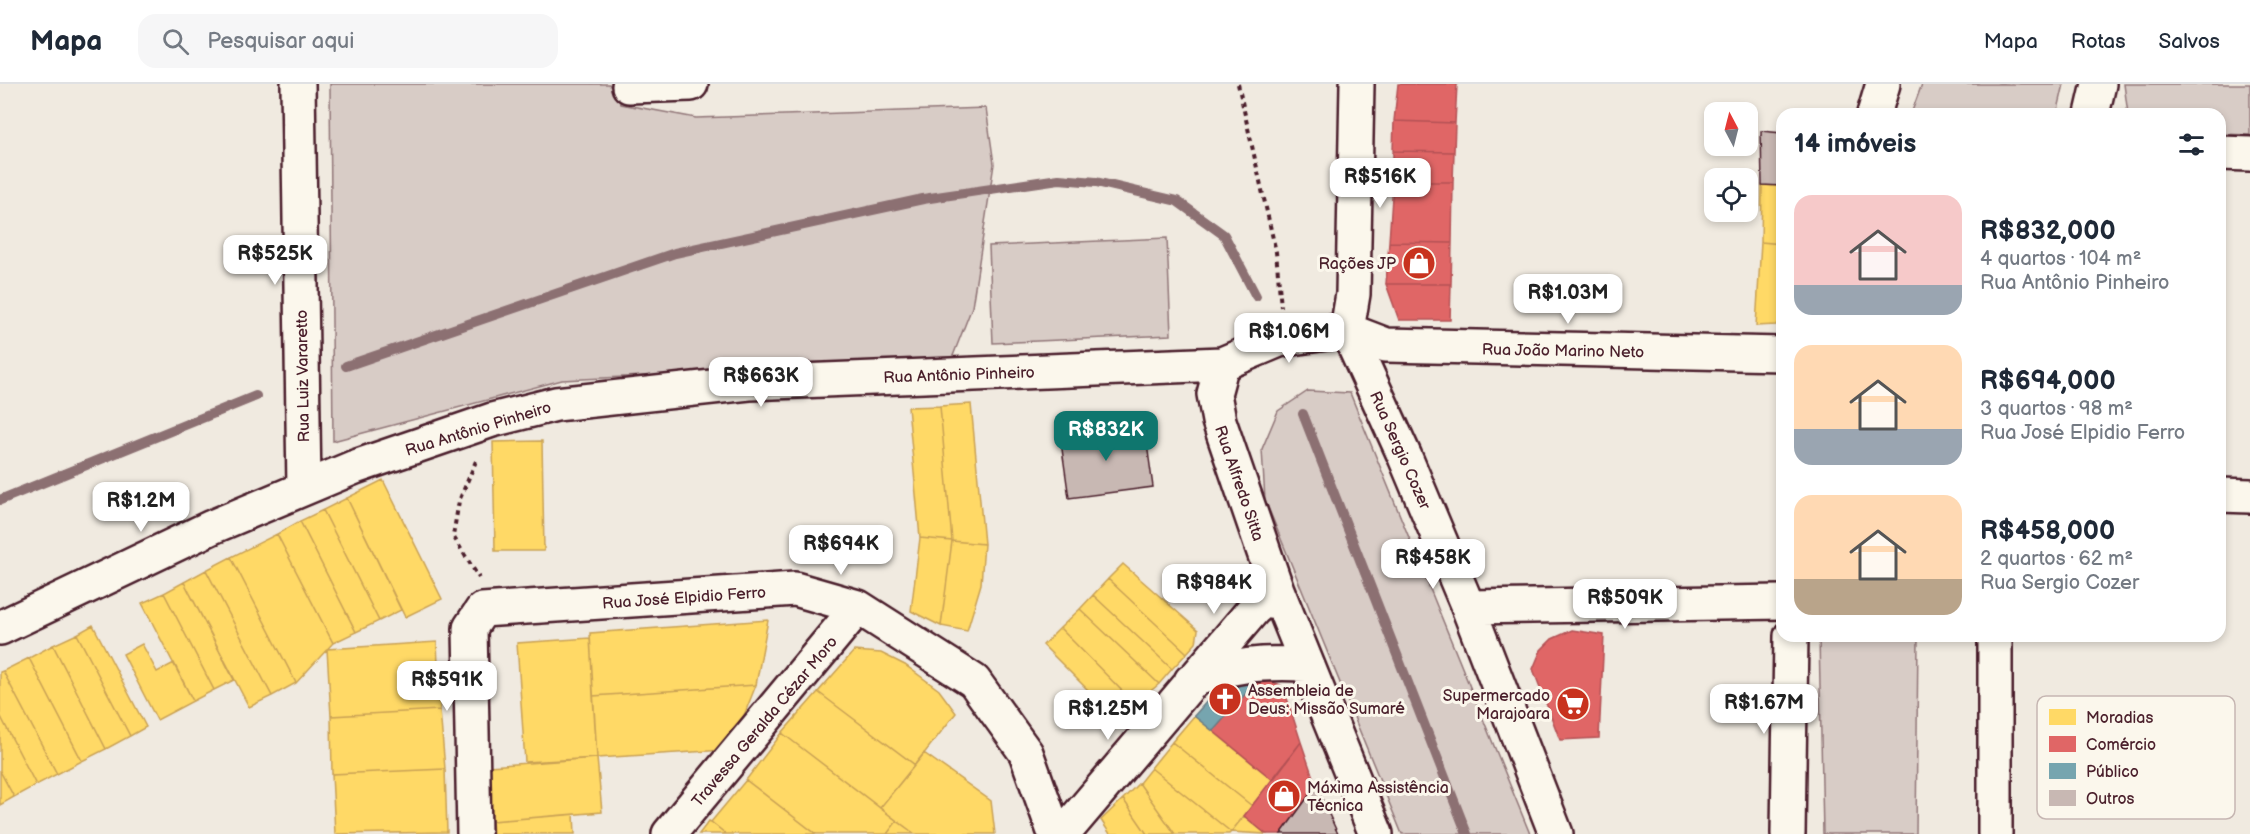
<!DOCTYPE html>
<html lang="pt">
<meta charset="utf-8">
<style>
:root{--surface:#fff;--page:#f6f6f7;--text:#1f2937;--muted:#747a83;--line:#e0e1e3;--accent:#0f766e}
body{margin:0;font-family:"Balsamiq Sans",sans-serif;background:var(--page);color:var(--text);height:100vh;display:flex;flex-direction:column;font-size:22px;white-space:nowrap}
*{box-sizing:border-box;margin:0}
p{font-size:20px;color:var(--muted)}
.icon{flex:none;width:33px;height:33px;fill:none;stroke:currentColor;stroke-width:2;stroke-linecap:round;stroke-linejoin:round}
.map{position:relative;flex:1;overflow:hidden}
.side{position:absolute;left:1776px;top:24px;width:450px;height:534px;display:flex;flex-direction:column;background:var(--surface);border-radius:18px;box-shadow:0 3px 9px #0003}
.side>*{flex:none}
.needle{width:39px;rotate:353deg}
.controls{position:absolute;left:1704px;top:18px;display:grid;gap:12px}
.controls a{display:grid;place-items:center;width:54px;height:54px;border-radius:12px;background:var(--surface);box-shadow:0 3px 9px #0003;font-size:30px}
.price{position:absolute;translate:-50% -51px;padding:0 14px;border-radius:12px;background:#fff;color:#222;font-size:20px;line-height:39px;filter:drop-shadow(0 2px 3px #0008)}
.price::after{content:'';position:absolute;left:50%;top:36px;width:18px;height:14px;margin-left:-9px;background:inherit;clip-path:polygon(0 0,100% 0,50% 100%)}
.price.selected{background:var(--accent);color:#fff}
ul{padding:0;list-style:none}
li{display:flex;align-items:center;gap:18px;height:150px;padding:0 18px}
li span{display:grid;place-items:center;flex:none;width:168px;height:120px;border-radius:18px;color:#555}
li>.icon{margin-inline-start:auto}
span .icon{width:72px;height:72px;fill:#fffc;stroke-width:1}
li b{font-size:26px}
h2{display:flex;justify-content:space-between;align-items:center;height:72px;padding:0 18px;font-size:26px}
header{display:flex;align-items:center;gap:36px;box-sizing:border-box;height:84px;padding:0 30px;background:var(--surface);border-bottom:2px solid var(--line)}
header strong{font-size:28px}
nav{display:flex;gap:33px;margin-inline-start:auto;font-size:21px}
.search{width:420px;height:54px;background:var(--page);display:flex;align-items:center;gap:15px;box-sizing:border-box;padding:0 21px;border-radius:18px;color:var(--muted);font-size:22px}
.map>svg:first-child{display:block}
</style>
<header>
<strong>Mapa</strong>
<div class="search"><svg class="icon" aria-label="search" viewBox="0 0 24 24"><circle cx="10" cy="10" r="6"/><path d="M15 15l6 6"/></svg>Pesquisar aqui</div>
<nav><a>Mapa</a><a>Rotas</a><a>Salvos</a></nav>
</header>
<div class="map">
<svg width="2250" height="750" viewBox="0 0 2250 750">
<rect width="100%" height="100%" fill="#f0eae0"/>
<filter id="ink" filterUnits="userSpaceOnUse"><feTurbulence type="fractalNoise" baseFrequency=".0167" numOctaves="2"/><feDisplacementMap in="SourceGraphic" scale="12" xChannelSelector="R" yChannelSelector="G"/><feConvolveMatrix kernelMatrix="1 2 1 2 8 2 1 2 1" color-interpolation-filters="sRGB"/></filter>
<g filter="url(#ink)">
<path fill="#d8ccc6" stroke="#917678" stroke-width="1.5" d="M330,0H609L621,20L696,34L986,24L994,80L972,223L951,277L562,296L333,357Z
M1922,0H2064L2057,30H1911Z
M2124,0H2250V51L2220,50V30H2128Z
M1167,154L1171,251L993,259L989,162Z
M1308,307L1350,309L1530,750H1402L1265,416L1262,365L1278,327Z
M1819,552H1918L1916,750H1823Z"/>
<path fill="#ffd966" stroke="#c9a154" stroke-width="1.5" d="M1762,101L1782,102V160L1761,158Z
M1761,158L1782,160V236L1776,241L1756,242Z
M971,320L984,460L952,457L940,322Z
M940,322L952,457L920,454L908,323Z
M542,357L544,467H495L493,358Z
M383,396L442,515L405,533L347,414Z
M347,414L401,526L379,537L323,426Z
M323,426L379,537L356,548L300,437Z
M300,437L356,548L333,559L277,450Z
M277,450L333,559L296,599L231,473Z
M920,454L952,457L941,542L911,527Z
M952,457L984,460L981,500L967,547L941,542Z
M231,473L296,599L272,612L206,486Z
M1123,480L1198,546L1196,559L1187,569L1108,495Z
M206,486L272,612L249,623L184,498Z
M1108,495L1187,569L1172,585L1093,511Z
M184,498L234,596L214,606L164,509Z
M164,509L214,606L193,617L142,519Z
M1093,511L1172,585L1159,600L1080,525Z
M1080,525L1159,600L1135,620L1060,544Z
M768,536L756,601L593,612L590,549Z
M93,541L146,643L130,652L77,550Z
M1060,544L1135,620L1118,636L1043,561Z
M77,550L130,652L106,665L53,561Z
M590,554L597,674L525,678L517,559Z
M437,558L440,626L331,632L327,565Z
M142,560L157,588L174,579L193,617L157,636L123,570Z
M53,561L106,665L82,677L29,574Z
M854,567L881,569L905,581L939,606L956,629L915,681L818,608Z
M29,574L82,677L57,690L3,587Z
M3,587L57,690L36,701L0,631V588Z
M756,601L743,634L725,666L597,674L593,612Z
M818,608L915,681L880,724L782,649Z
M440,626L445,685L332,690L331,632Z
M0,631L36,701L14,713L0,687Z
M1194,632L1273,696L1252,722L1172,658Z
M782,649L897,737L887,750H816L746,696Z
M1172,658L1252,722L1231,748L1151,684Z
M924,669L991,717L995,750H915L880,724Z
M597,674L602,728L492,737L489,682Z
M1151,684L1231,748L1229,750H1175L1139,699Z
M445,685L447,748L335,750L332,690Z
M0,687L14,713L0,721Z
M746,696L816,750H726L711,738Z
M1139,699L1175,750H1147L1123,715Z
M1123,715L1147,750H1110L1101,736Z
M574,730L575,750H493L492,737Z
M1244,732L1266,750L1231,748Z
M709,737L711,738L726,750H699Z
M897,737L915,750H887Z"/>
<path fill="#e06666" stroke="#b35154" stroke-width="1.5" d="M1398,0H1457L1455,39L1394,37Z
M1394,37L1455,39L1454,68L1393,67Z
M1393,67L1454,68L1453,98H1393Z
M1393,98H1453L1452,159L1389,158Z
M1389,158L1452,159L1451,200H1386Z
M1386,200H1451L1450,236H1399Z
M1572,546L1604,551L1599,654L1560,656L1533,585L1541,566L1552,555Z
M1260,593L1280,601L1284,605L1301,658L1273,696L1213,647Z
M1301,658L1316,702L1281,750H1266L1244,732Z"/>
<path fill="#76a5af" stroke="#697d87" stroke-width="1.5" d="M1260,593L1213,647L1194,632L1224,598Z"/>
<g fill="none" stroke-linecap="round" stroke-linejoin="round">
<path stroke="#8c6f72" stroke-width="10" d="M346,282L675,169L923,115L1059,95L1096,98L1177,117L1224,151L1256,212
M1303,330L1467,750
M0,416L256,312"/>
</g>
<path fill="#c8b8b3" stroke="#4a1f2b" stroke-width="1.5" d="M1761,47L1782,49V102L1762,101Z
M1128,342L1146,353L1153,403L1069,414L1060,351Z
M1316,702L1338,750H1281Z"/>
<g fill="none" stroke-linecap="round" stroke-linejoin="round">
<defs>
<path id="minor" d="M298,0L304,404
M1357,0L1353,210L1347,246L1405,373L1468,523L1556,750
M629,2L691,0
M1874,30L1883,0
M2092,30L2099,0
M2220,69L2250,70
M1222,280L1214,310L1219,337L1277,506L1376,750
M2220,411L2250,412
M1468,523L1782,518
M0,544L212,443L355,383L492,336L556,320L749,299L1222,280L1279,256L1347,246L1386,261L1782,270
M1191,597C1235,580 1261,578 1307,580
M474,750L470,544L482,526L795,505L858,523L974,597L1026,669L1055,750
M669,750L858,523
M1063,750L1254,525L1277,506
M1788,750L1791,552
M1995,750V552"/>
</defs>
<use href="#minor" stroke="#4a1f2b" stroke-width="38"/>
<path stroke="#4a1f2b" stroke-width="4" stroke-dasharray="4.5 4.5" stroke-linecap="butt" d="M1238,0L1276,168L1281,223
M476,377L459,417L453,452L479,494"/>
<use href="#minor" stroke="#fbf7ec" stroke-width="33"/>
</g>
</g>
<defs>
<symbol id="shop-disc" viewBox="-11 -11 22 22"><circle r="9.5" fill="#c8321e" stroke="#fbf7ec"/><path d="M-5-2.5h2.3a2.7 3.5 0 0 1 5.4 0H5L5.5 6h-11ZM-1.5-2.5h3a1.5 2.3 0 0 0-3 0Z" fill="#fff"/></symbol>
<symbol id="church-disc" viewBox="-11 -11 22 22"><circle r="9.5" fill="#c8321e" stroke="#fbf7ec"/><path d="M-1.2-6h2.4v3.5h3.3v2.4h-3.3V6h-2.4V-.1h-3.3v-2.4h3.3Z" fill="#fff"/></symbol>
<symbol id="supermarket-disc" viewBox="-11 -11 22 22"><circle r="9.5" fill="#c8321e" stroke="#fbf7ec"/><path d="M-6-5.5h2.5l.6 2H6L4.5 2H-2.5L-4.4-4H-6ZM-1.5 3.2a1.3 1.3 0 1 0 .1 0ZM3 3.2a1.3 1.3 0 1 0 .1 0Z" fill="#fff"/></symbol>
</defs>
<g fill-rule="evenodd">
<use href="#shop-disc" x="1400" y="160" width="38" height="38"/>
<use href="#church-disc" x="1206" y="596" width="38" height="38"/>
<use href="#supermarket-disc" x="1554" y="601" width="38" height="38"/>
<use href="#shop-disc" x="1265" y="693" width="38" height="38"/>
</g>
<g text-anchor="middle" stroke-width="6" stroke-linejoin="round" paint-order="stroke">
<g font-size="16" fill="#4a1f2b" stroke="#fbf7ec" text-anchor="end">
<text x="1396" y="185">Rações JP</text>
<text x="1248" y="612" text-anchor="start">Assembleia de<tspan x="1248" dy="18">Deus: Missão Sumaré</tspan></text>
<text x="1550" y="617">Supermercado<tspan x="1550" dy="18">Marajoara</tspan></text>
<text x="1307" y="709" text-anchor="start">Máxima Assistência<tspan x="1307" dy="18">Técnica</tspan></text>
</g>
<g font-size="16" fill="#4a1f2b" stroke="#fbf7ec">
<text transform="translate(1563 266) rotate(1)" y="6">Rua João Marino Neto</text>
<text transform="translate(959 290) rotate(-2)" y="6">Rua Antônio Pinheiro</text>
<text transform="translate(302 292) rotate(-91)" y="6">Rua Luiz Vararetto</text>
<text transform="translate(478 344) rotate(-17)" y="6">Rua Antônio Pinheiro</text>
<text transform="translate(1401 366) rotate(66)" y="6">Rua Sergio Cozer</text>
<text transform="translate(1240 399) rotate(71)" y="6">Rua Alfredo Sitta</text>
<text transform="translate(684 513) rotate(-4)" y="6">Rua José Elpidio Ferro</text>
<text transform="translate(764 637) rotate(-50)" y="6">Travessa Geralda Cézar Moro</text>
</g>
</g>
<rect x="2037" y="612" width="198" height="123" rx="9" fill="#fbf7ec" stroke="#c6b6b2" stroke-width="1.5"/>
<rect x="2049" y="625" width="27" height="16" fill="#ffd966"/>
<rect x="2049" y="652" width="27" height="16" fill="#e06666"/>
<rect x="2049" y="679" width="27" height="16" fill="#76a5af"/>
<rect x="2049" y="706" width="27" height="16" fill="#c8b8b3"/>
<g font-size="16" fill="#4a1f2b">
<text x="2086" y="639">Moradias</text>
<text x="2086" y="666">Comércio</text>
<text x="2086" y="693">Público</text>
<text x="2086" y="720">Outros</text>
</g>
</svg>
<div class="controls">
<a><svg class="needle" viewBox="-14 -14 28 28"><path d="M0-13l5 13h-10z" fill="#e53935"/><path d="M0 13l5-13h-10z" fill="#747a83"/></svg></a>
<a><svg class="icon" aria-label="locate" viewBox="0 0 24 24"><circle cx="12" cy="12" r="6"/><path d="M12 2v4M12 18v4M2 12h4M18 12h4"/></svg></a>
</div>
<b class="price" style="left:1380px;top:125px">R$516K</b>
<b class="price" style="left:275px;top:202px">R$525K</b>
<b class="price" style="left:1568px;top:241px">R$1.03M</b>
<b class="price" style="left:1289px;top:280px">R$1.06M</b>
<b class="price" style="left:761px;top:324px">R$663K</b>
<b class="price selected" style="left:1106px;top:378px">R$832K</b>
<b class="price" style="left:141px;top:449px">R$1.2M</b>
<b class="price" style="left:841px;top:492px">R$694K</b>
<b class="price" style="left:1433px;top:506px">R$458K</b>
<b class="price" style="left:1214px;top:531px">R$984K</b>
<b class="price" style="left:1625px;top:546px">R$509K</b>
<b class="price" style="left:447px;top:628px">R$591K</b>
<b class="price" style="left:1764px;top:651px">R$1.67M</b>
<b class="price" style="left:1108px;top:657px">R$1.25M</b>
<section class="side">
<h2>14 imóveis<svg class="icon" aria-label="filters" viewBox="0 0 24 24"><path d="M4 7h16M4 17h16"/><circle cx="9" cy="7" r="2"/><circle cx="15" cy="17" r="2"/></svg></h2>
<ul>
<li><span style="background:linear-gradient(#f6c9c9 75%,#9aa5b1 0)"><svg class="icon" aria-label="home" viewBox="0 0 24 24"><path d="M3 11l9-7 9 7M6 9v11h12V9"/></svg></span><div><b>R$832,000</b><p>4 quartos · 104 m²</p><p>Rua Antônio Pinheiro</p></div></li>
<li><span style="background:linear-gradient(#ffd9b3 70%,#9aa5b1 0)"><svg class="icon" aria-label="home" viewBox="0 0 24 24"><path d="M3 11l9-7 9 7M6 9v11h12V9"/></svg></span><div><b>R$694,000</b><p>3 quartos · 98 m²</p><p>Rua José Elpidio Ferro</p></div></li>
<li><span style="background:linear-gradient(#ffd9b3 70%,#b9a48a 0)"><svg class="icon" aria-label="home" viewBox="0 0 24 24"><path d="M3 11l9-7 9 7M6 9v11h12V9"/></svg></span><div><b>R$458,000</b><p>2 quartos · 62 m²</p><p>Rua Sergio Cozer</p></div></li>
</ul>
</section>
</div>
